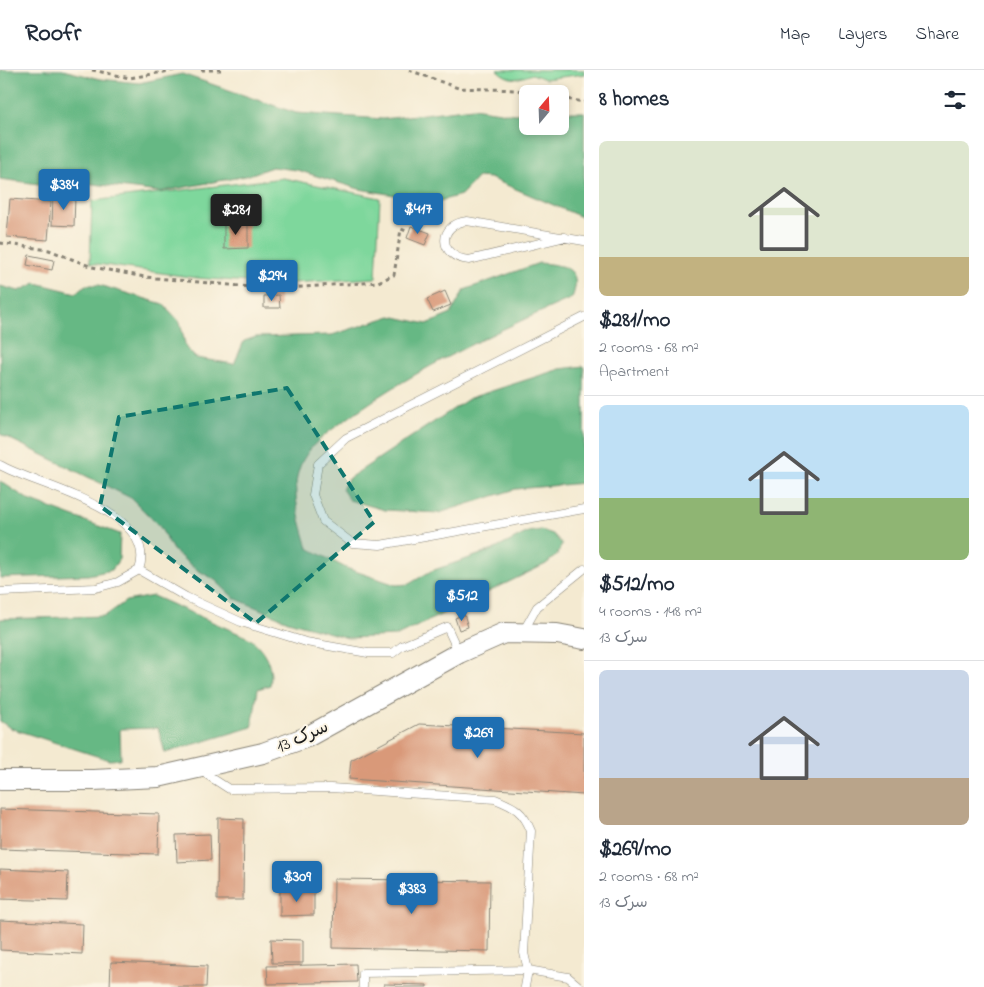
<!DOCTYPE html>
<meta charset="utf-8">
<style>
:root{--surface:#fff;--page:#f2f2f3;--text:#1f2937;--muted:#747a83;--line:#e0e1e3;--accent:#1f6fb2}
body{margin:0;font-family:"Indie Flower","Playpen Sans Arabic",sans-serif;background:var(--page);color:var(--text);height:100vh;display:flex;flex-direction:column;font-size:19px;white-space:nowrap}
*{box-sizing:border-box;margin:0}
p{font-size:16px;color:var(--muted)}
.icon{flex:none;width:28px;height:28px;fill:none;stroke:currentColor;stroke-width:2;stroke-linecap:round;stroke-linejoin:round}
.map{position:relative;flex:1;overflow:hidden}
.drawer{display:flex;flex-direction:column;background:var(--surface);width:400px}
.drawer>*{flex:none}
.needle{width:32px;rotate:19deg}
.fabs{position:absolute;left:519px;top:15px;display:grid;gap:10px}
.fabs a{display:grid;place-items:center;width:50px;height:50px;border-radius:8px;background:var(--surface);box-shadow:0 2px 8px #0003;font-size:25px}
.price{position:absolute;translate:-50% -42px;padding:0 11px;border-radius:5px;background:var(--accent);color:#fff;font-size:16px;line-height:32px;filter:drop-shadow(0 1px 2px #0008)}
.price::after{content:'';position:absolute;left:50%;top:30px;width:15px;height:11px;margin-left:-8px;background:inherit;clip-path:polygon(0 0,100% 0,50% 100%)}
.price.selected{background:#222;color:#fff}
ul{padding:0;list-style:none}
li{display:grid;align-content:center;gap:10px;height:265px;padding:0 15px}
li+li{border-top:1px solid var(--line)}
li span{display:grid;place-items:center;height:155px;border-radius:8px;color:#555}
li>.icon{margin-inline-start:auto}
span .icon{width:90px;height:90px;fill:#fffc;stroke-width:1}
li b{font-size:21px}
h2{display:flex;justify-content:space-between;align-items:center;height:60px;padding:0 15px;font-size:21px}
header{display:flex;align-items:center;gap:30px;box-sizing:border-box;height:70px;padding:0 25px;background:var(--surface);border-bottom:1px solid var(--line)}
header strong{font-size:24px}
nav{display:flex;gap:28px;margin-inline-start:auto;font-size:18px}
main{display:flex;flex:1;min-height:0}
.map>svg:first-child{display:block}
</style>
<header>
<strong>Roofr</strong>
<nav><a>Map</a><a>Layers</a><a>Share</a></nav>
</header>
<main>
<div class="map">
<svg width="584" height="917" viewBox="0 0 584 917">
<rect width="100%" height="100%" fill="#fcf5e5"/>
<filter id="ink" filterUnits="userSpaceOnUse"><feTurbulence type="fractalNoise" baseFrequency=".02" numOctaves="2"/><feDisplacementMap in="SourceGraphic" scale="10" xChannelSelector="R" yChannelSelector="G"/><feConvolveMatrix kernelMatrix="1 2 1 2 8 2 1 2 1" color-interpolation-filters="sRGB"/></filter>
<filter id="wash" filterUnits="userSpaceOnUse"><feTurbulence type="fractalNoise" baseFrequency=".0096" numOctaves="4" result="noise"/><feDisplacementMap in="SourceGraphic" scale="20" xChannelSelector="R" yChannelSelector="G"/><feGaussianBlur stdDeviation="1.12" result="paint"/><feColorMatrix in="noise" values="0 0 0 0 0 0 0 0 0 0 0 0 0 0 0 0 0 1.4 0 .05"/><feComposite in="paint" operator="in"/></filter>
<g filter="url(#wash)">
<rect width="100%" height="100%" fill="#f4ead1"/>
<path fill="#7ed79c" stroke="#4d7a5c" d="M497,0H584V4L545,9L532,4C517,10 509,11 497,0Z
M283,108L380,128L376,208L274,214L197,208L90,193L92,131Z"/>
<path fill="#66b884" stroke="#416a50" d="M0,0H62L100,9L139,13L182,4L296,43L383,49L473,38L514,44L527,43L528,56H560V42H584V148L490,108L478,107L461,125L436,132L359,119L297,100L272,97L246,106L159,122L93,114L47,115L0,109Z
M539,193C563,195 584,197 572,228C495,262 419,297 351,346C333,359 314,370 303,390C288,418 300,449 308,478L346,498L396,515L409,514L431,501L493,480L528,462L541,460L553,464L562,474L557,485L546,494L397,566L348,568L288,551L234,528L215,510L194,498L173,480L160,457L131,428L0,364V216L19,221L36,213L76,223L86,215H99L163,234L180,252L186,278L196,288L234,294L244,271L256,267L332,265L391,246L427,254L451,244L464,220Z
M584,296V413L516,419L439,443L385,440L349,430L342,419L349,408L470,328L560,299Z
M0,411L29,430L120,464L119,489L112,500L88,505L0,508Z
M153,526L249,568C264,578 274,597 270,615L258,619L252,657L165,683L158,658L120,659L121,689L109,690L10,658L0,651V549L105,546L126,531Z"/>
<g id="blocks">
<path fill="#d99979" d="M53,126L75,127L74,156L52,155Z
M10,129L51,132L48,170L7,167Z
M248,153V178L224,179V154Z
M411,156L430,163L425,175L407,168Z
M29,185L54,190L52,200L27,195Z
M445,221L451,235L433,242L427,229Z
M279,225L280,238H264V226Z
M464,544L468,557L459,560L455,548Z
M419,654L584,663V725L349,709L351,690Z
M0,739L159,744L158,784L0,779Z
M218,748L244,749L243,830H217Z
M210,764L211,790L177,792L176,765Z
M0,799L68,802L67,831L0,829Z
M334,809L490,811L489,881L333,878Z
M280,820H314V845L280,846Z
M0,850L83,854L82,884L0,880Z
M271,869L303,870V893H272Z
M111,892L207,896L206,917H110Z
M356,894L357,912L268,914L267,896Z
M384,914L427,915V917H384Z"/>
</g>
</g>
<g filter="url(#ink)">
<use href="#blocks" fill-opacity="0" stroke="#888376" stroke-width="1"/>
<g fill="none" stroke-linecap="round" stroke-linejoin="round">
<defs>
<path id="service" d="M565,167L469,190C437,187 438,154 467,151L584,171
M584,247L346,368L318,394L313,425L323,451L352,473L380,475L584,439
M0,395C36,416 160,440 139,500L118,512L96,518L0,522
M139,500L186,527L241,552L306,572L368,583H393L402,576L447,557L459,583
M523,562L537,537L584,499
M201,701L229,719L331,718L495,729C515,737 523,741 531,761L524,883L528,900L525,917
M363,917V903L528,900L568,907L580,917"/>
<path id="tertiary" d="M0,710H93L158,707L263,683L307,667L459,583L504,563L557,564L584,569"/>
</defs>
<use href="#service" stroke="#888376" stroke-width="9"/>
<use href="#tertiary" stroke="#888376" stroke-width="22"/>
<path stroke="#888376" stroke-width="3" stroke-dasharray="4 4" stroke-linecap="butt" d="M92,0L130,8L175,0
M201,0H221
M409,0L458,18L517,20L537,24
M560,28L584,32
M0,173L49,180L92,197L145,207L272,219L378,212L394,205L401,159L409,162"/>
<use href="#service" stroke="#fff" stroke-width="8"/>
<use href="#tertiary" stroke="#fff" stroke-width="20"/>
</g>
</g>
<path fill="#0f766e" fill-opacity="0.2" stroke="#0f766e" stroke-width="4" stroke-dasharray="10 6" stroke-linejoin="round" d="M287,318L374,452L256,553L100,436L119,347Z"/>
<g text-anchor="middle" stroke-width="4" stroke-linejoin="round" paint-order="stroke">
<g font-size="18" fill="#1c1c1c" stroke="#fcf5e5">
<text transform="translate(302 666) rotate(-24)" y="6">سرک 13</text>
</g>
</g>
</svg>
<div class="fabs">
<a><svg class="needle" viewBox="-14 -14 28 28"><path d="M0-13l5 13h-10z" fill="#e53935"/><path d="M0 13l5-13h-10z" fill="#747a83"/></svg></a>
</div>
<b class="price" style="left:64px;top:141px">$384</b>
<b class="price" style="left:418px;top:165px">$417</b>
<b class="price selected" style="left:236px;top:166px">$281</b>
<b class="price" style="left:272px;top:232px">$294</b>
<b class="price" style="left:462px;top:552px">$512</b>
<b class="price" style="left:478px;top:689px">$269</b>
<b class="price" style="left:297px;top:833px">$309</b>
<b class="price" style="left:412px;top:845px">$383</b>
</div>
<section class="drawer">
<h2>8 homes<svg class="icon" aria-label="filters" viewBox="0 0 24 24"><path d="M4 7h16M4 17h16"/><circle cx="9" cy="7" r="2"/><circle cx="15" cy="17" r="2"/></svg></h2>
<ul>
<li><span style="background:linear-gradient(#dfe7d0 75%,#c2b280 0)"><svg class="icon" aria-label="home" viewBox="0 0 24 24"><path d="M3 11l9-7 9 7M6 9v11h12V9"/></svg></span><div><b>$281/mo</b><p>2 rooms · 68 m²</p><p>Apartment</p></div></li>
<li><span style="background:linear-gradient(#bfe0f5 60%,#8fb573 0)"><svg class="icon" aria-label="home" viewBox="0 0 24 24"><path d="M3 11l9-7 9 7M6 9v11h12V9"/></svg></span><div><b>$512/mo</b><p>4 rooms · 148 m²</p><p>سرک 13</p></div></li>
<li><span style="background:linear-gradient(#c9d6e8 70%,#b9a48a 0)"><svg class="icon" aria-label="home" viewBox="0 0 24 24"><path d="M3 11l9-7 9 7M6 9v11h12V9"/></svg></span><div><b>$269/mo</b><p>2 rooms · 68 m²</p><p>سرک 13</p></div></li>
</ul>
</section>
</main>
